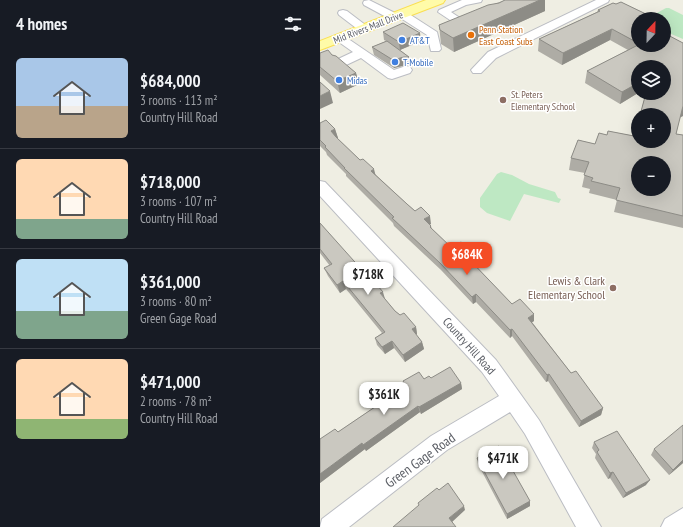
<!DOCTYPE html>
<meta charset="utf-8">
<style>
:root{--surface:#171b24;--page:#20242c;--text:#f1f3f6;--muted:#9ea1a6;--line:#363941;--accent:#f44d25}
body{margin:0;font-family:"PT Sans Narrow",sans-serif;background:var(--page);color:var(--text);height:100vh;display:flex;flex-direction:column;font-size:15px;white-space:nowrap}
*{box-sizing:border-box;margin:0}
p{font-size:13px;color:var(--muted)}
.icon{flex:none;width:22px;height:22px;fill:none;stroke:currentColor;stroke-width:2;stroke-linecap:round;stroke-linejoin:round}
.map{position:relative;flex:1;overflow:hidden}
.details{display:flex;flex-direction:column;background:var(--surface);width:320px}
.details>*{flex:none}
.needle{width:26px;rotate:22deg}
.buttons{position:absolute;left:311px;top:12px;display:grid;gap:8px}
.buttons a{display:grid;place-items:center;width:40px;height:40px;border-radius:50%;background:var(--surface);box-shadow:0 4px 16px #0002;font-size:20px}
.price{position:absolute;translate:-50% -34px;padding:0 9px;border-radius:8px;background:#fff;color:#222;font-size:13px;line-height:26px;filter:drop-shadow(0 1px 2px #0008)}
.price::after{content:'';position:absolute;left:50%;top:24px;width:12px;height:9px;margin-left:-6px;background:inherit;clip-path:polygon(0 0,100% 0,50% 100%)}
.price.current{background:var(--accent);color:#fff}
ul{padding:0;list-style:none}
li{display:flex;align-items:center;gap:12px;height:100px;padding:0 16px}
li+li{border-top:1px solid var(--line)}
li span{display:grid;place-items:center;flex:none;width:112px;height:80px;border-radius:6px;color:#555}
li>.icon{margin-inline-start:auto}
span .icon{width:48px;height:48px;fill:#fffc;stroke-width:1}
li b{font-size:17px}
h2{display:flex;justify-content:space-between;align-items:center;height:48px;padding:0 16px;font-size:17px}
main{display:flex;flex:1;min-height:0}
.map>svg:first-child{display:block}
</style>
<main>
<section class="details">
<h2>4 homes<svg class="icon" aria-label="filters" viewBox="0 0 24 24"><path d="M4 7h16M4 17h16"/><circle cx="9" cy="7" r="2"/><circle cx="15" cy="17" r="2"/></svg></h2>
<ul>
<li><span style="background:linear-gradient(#a9c7e8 60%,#b9a48a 0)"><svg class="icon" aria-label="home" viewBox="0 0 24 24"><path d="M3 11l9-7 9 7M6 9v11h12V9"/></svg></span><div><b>$684,000</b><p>3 rooms · 113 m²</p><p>Country Hill Road</p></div></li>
<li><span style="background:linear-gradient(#ffd9b3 75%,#7fa58c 0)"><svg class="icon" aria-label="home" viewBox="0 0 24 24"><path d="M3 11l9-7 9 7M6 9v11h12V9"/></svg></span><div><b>$718,000</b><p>3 rooms · 107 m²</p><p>Country Hill Road</p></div></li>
<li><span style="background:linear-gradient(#bfe0f5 65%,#7fa58c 0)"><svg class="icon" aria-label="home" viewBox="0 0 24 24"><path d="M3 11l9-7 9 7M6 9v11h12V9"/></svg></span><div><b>$361,000</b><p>3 rooms · 80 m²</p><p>Green Gage Road</p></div></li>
<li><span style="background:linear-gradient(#ffd9b3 75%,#8fb573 0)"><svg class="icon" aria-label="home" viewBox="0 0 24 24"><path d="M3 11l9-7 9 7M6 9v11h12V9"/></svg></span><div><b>$471,000</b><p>2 rooms · 78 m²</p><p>Country Hill Road</p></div></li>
</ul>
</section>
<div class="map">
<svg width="363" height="527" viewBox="0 0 363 527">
<rect width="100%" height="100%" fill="#efeee3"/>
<path fill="#bee8c3" d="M346,8H349L363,15V39L344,31V19H326Z
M181,172L192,175L209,184L235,192L238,198L241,199L239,203L204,194L190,221L167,213L160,207V198L177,174Z"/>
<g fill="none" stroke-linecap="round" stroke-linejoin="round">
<defs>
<path id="minor" d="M49,0L77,14L82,11L86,12L117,32L121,49L119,51H111L107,35L79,17L74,20L70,19L44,5L43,3L44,1Z
M142,0H162L161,2L146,5L131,12L146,22L144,24H136L118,12L119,10Z
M276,0H289L288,2L176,58L161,73H153L151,70L168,52Z
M23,10L27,11L48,27L50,29L48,31H40L19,15L18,13L19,11Z
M20,35L24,36L74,70L86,66L90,67L92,70L90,73L72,79L68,78L41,58L24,66H16L14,63L16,60L33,52L16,40L14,38L16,36Z
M0,181L5,182L176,360L219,420L281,527H256L205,434L190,412L127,450L29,527H0L2,519L111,436L179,396L162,372L0,196Z
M363,508V527H341L345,519Z"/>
<path id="major" d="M106,0H125L123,3L0,50V41Z"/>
</defs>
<use href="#minor" stroke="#bbbdc3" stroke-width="2"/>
<use href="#major" stroke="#fadf51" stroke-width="2"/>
<use href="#minor" fill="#fff" fill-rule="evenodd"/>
<use href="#major" fill="#fffba8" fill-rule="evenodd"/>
</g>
<path fill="#aeaca5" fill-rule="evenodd" d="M185,0H225V11L134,52L121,44L119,25Z
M301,2L328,15L327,19H318V45H344V33L363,43V116L360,117L356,134L363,135V228L294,212L297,200L269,193L270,189L262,187L265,173L249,170L251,158L258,140L275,144L279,133L287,135L288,131L314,136L318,123V141H344V115H320L326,93H344V67H318V93L300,104L265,83L267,71L308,50L290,40L242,65L218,51L219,39L277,12L278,10L293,3L296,4ZM318,163H344V189H318Z
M63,32L101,41L80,50L89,57L90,65H86L74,68L54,55L52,47L66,41L64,40Z
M0,53L12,55L36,73L39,84L20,93L0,75Z
M0,123L15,129L18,138H17L40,160L87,204L111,224L109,225L111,226L112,229L132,248L152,251V259L150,260L192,304L214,321L212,322L251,373L283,408L281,415L259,427L228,381L226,382L192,336L190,338L156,302L153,304L121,270L74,226L73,223L26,176V174L7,155L6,152L0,146Z
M0,223L75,311L96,327L97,334L96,335L102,342L104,349L85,362L74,348L65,354L57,345L55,338L62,333L26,289L20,293L8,276L4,268L10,266L0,253Z
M111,378L141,383L142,389L101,414L100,412L46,451L45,449L0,483V439L18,432L84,387L83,381L104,379Z
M274,442L326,485L303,498L290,478L288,479L275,458L276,454L272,448Z
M334,449L363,463L349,475L331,455Z
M157,458L210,506L187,519L158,464Z"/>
<path fill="#8d8c86" d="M220,0H225V11L134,52L133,38Z
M328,15L327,19H319Z
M292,29L290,40L242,65L243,53Z
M100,33L101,41L80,50L79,42Z
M84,57L86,65L74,68L73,60Z
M36,73L39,84L20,93L17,81Z
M318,83V93L300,104L302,92Z
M10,91L13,103L0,109V96Z
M363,106V116L359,118Z
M15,129L18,138L14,140L11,131Z
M54,169L56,177L51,171Z
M110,216L111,224L105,227L104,219Z
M152,251V259L146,263L145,255Z
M23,281L26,289L20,293L17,285Z
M63,292L65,299L60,293Z
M156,294V302L153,304L152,297Z
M214,314V321L208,325V318Z
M96,327L97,334L93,337L92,329Z
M192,329V336L190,338V330Z
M72,341L74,348L65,354L62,347Z
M102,342L104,349L85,362L83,355Z
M229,374L228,381L226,382L227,375Z
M141,383L142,389L101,414L99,407Z
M98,406L100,412L46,451L43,445Z
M283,408L281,415L259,427L261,421Z
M42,443L45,449L0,483V474Z
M363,460V463L349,475L353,470Z
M293,472L290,478L288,479L290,473Z
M330,480L326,485L303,498L306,493Z
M210,501V506L187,519V514Z
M144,506L145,510L131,523L129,518Z"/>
<path fill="#cac8c0" stroke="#8d8c86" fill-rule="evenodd" d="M185,0H220L133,38L120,30L119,25L168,5L179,3Z
M301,2L328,15L319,19H318V43L292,29L243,53L219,39L280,11L278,10L293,3L296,4Z
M83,23L100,33L79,42L63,32Z
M344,33L363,43V106L356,134L363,135V216L296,200L300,188L271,181L273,178L264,175L269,162L251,158L258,140L275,144L279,133L287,135L288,131L314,136L318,123V141H344V115H320L326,93H344V67H318V83L302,92L267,71L318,45H344ZM318,163H344V189H318Z
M67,41L89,57H84L73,60L52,47Z
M8,50L12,55L16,56L36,73L17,81L0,67V53Z
M0,82L10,91L0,96Z
M6,120L15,129L11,131L16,137L40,160L43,159L54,169L51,171L87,204L95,211L101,207L110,216L104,219L111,226L110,227L132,248L141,242L152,251L145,255L192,304L200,299L214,314L208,318L251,373L256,371L283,408L261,421L229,374L227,375L192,329L190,330L156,294L152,297L120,263L72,218L74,217L24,168H25L5,147L6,146L0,140V123Z
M0,223L51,280L52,279L63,292L60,293L75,311L80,315L84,313L96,327L92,329L102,342L83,355L72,341L62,347L55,338L65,332L23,281L17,285L4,268L12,264L0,249Z
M130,367L141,383L99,407L98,406L43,445L42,443L0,474V439L15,429L18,432L86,386L83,381L99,372L104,379L109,376L111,378Z
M363,425V460L353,470L334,449Z
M297,431L330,480L306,493L293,472L290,473L277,452L279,450L274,442Z
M179,446L210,501L187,514L157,458Z
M128,483L144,506L129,518L136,527H73L99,505L98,503L117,488L119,490Z"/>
<circle fill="#e8710a" stroke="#fff" stroke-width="1.5" cx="151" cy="35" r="4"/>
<g fill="#3f7fe0" stroke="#fff" stroke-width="1.5">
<circle cx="82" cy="40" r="4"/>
<circle cx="75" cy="62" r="4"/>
<circle cx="19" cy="80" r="4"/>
</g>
<g fill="#8d6e63" stroke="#fff" stroke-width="1.5">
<circle cx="183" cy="100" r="4"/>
<circle cx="293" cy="288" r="4"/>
</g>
<g text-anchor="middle" stroke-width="3" stroke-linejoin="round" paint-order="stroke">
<g font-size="10" fill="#5b5e65" stroke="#fff">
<text transform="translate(48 27) rotate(-21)" y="4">Mid Rivers Mall Drive</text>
</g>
<g font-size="10" fill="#c56008" stroke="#fff" text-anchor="start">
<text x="159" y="33">Penn Station<tspan x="159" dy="12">East Coast Subs</tspan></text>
</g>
<g font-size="10" fill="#366cbe" stroke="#fff" text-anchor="start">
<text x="90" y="44">AT&amp;T</text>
<text x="83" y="66">T-Mobile</text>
<text x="27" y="84">Midas</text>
</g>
<g font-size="10" fill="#785e54" stroke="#fff" text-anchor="start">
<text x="191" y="98">St. Peters<tspan x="191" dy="12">Elementary School</tspan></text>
</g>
<g font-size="12" fill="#785e54" stroke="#fff" text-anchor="end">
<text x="285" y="285">Lewis &amp; Clark<tspan x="285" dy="14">Elementary School</tspan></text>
</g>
<g font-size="12" fill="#5b5e65" stroke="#fff">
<text transform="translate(149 346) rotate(48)" y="4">Country Hill Road</text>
</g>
<g font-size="14" fill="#5b5e65" stroke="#fff">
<text transform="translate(100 460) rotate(-36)" y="5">Green Gage Road</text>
</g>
</g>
</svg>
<div class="buttons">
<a><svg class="needle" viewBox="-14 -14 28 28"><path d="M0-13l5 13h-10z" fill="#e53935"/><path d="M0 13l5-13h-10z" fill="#9ea1a6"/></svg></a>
<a><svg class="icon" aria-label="layers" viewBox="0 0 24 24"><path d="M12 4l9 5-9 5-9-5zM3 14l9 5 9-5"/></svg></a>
<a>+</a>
<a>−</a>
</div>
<b class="price current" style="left:147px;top:276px">$684K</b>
<b class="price" style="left:48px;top:296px">$718K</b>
<b class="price" style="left:64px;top:416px">$361K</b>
<b class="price" style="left:183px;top:480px">$471K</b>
</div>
</main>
